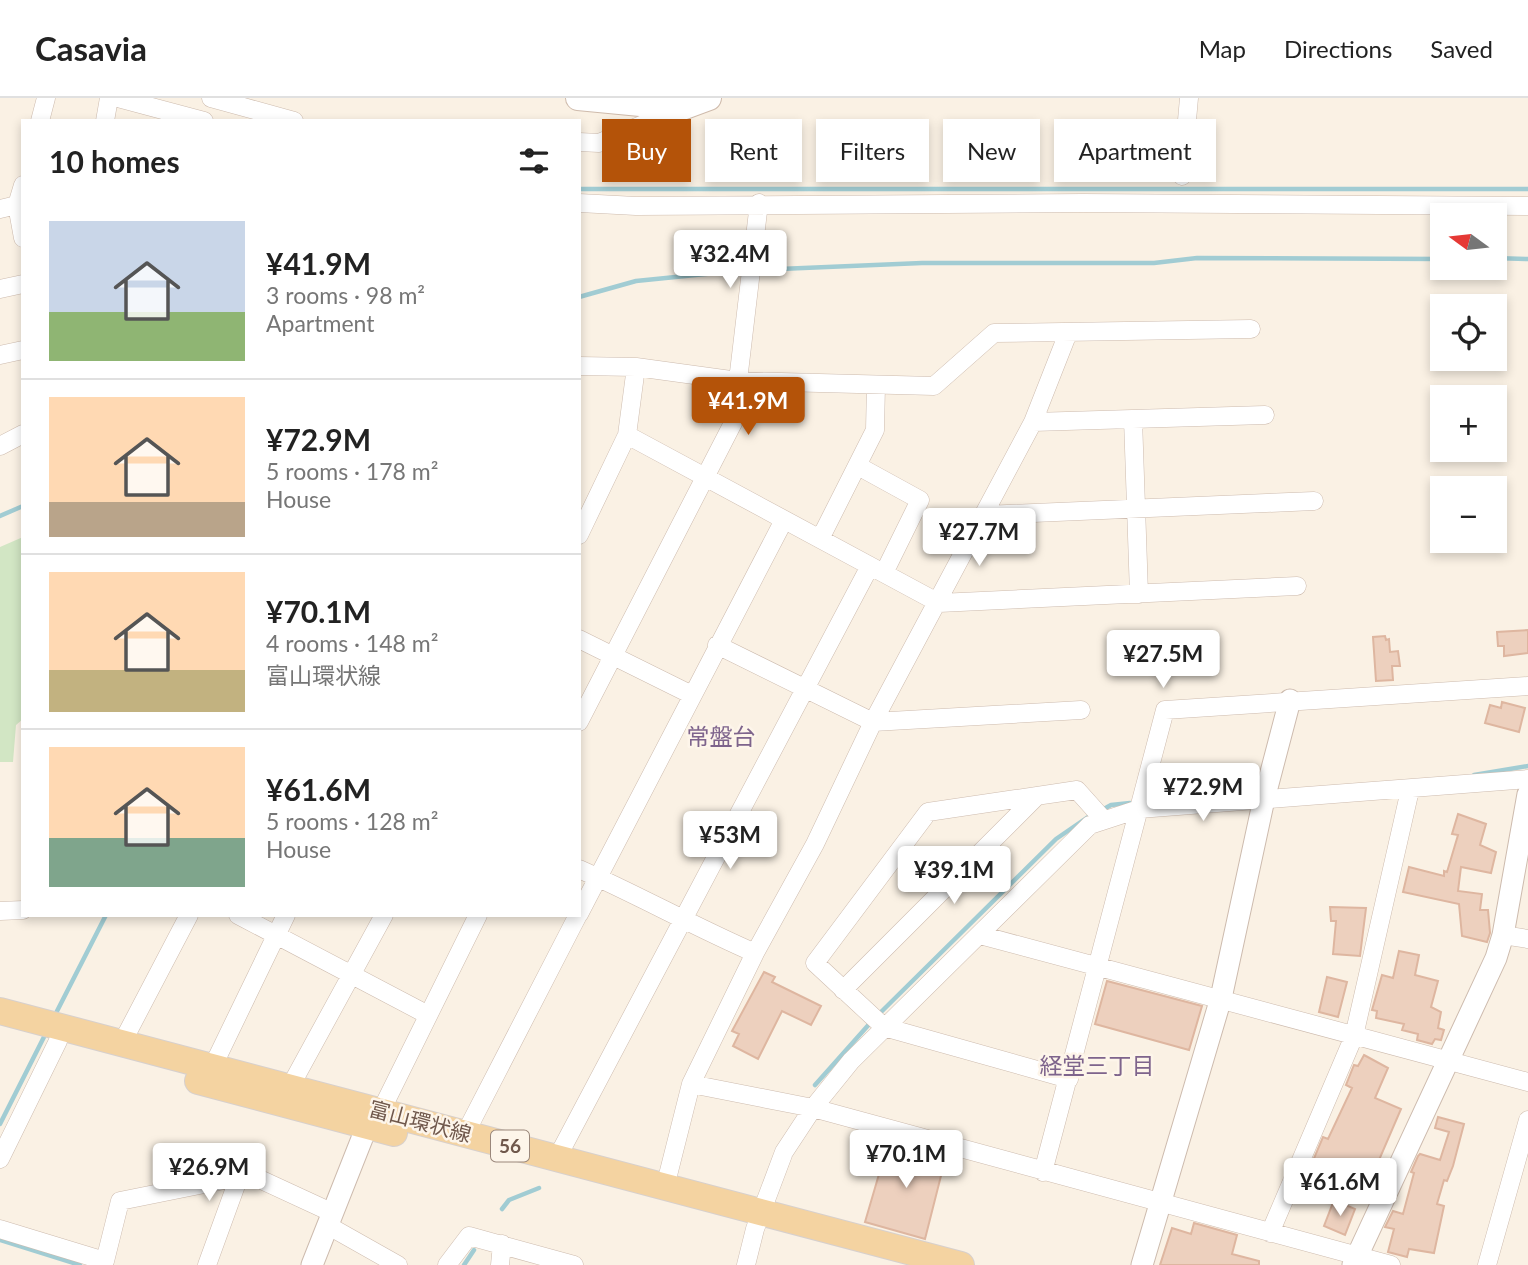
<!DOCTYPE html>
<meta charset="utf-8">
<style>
:root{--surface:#fff;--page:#f2f2f2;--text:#222;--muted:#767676;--line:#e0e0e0;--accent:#b45309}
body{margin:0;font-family:Lato,"Noto Sans JP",sans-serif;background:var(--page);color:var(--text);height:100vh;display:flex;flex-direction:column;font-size:26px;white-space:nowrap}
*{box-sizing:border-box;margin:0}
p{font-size:23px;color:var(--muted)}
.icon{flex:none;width:38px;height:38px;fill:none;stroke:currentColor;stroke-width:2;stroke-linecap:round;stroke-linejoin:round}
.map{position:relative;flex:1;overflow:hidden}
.side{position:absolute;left:21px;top:21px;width:560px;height:798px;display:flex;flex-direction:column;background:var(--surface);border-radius:0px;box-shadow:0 4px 10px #0003}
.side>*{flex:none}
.guide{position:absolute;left:602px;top:21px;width:665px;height:63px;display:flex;gap:14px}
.needle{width:46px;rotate:285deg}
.tools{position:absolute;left:1430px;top:105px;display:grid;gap:14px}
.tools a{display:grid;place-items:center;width:77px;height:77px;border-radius:0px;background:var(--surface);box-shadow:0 4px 10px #0003;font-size:35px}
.price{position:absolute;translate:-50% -60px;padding:0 16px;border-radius:7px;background:#fff;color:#222;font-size:23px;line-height:46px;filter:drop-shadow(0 2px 4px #0008)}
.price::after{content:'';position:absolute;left:50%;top:42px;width:21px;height:16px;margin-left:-10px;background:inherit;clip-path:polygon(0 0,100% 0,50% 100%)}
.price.selected{background:var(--accent);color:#fff}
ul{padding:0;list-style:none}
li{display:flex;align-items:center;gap:21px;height:175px;padding:0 28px}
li+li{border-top:2px solid var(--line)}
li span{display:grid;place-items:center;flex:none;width:196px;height:140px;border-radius:0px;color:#555}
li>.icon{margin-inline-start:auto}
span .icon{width:84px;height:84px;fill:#fffc;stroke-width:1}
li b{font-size:30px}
h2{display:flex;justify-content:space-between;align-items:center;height:84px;padding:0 28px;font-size:30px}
.chip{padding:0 24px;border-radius:0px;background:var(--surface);box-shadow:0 4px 10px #0003;font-size:24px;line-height:63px}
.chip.selected{background:var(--accent);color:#fff}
header{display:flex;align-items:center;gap:42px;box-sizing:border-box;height:98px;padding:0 35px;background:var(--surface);border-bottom:2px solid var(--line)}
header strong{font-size:33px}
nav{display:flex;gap:38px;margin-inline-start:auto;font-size:24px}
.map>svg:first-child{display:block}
</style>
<header>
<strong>Casavia</strong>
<nav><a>Map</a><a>Directions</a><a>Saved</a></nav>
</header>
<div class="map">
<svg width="1528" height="1167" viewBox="0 0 1528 1167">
<rect width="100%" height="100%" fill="#faf1e4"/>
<path fill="#d2e6c4" d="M23,439V621L16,627L13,664H0V449Z"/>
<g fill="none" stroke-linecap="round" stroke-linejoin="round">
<path stroke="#a1ccd3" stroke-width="4.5" d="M579,91H1528
M1494,160L1528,161
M754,172L922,165H1154L1197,160L1442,161
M579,199L636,183L745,172
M0,418L23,408
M1474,677L1528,668
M1102,712L1111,707L1130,705
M878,917L1056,741L1088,719
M54,919L106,817
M815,987L872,923
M0,1026L47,933
M502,1111L509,1102L539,1090
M0,1142L80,1167
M464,1167L474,1152"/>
</g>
<path fill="#edd0be" stroke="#deb6a0" stroke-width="2" d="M1528,532V555L1504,558V548H1498L1497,534Z
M1385,538L1386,542L1389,541L1390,554L1398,553L1400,568H1392L1393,582L1376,583L1373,539Z
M1502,604L1525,610L1519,634L1485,625L1490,607L1501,610Z
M1458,716L1486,726L1480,747L1496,754L1491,775L1461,769L1458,793L1482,796L1480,812H1488L1490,835L1487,844L1462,838L1459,806L1403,794L1409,769L1444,778V773L1447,774L1458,737L1452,736Z
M1330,809L1366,810L1360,858L1333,856L1336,823H1331Z
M1399,853L1419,857L1415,877L1438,883L1431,909L1441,914L1438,930L1444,932L1441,942L1435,941L1432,946L1417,942L1418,936L1402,932L1404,926L1376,920L1377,913L1372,912L1382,877L1393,880Z
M764,874L775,879L772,884L821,908L811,927L782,913L758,961L733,948L739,936L732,933Z
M1327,879L1347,884L1338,919L1319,914Z
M1107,883L1202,908L1189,952L1095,926Z
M1364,957L1388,970L1375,1000L1401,1011L1373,1076L1342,1065L1328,1095L1304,1084L1323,1039L1328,1041L1352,990L1346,987L1354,967L1358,968Z
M1438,1019L1464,1026L1453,1068L1447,1083L1444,1082L1437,1106L1444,1108L1434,1155L1409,1151L1407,1159L1388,1154L1394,1131L1385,1129L1393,1113L1403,1116L1414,1075L1411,1074L1418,1058L1420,1056L1440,1062L1449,1034L1435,1030Z
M889,1042L946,1058L925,1141L865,1124Z
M1334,1102L1355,1111L1345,1137L1324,1128Z
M1194,1125L1237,1137L1232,1156L1259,1163V1167H1160L1172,1130L1191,1136Z"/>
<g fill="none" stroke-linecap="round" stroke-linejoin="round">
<defs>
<path id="minor" d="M118,0L204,23
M211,0L294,23
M40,23L46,0
M105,23L109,0
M579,44L599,45L679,11
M1182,78L1189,0
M579,105L636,108L1083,105L1528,108
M17,107L23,140
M0,111L17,107L23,87
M0,191L23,186
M0,257L23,252
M579,268L636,269L738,283L934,288L994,235L1251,231
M1133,321L1139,496
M1033,324L1265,317
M627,337L939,505L1297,488
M0,348L23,336
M858,368L920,402L884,475
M985,417L1314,403
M579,437L627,337L636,269
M820,441L875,332L876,287
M579,541L692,597
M717,547L873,624L1081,612
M579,624L733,325L759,105
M579,771C640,798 695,829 755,855
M0,813L23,812
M579,816L784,422
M238,817L428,917
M980,837L1528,984
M1503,837L1528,841
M843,892L1037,698
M123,943L189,817
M213,968L286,817
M1069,981L884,929L815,865L928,714L1077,692L1103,721
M691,986L813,1010L1391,1167
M290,989L384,817
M374,1020L381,1013L478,817
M465,1036L578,817
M557,1060L870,468
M0,1061L58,943
M1043,1074L1165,612L1528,588
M665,1089L691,986L755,855L815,746L873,624L1033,324L1068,235
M327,1127L398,1167
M0,1131L105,1163L120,1103L239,1079H255L333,1115
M1270,1135L1354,938L1410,692
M207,1167L239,1079
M447,1167L469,1138L574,1167
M500,1167L502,1146
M746,1167L755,1131L784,1054L813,1010L851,963L1090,727L1139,711L1528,681
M1487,1167L1528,1022"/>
<path id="tertiary" d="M312,1167L367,1028
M1142,1167L1221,900L1264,701L1290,602
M1353,1167L1496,860L1503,837L1528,696"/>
<path id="secondary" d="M578,0L682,10L709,0"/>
<path id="primary" d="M0,913L961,1167
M198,983L394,1035"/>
</defs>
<use href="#minor" stroke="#cdbbae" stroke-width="19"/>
<use href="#tertiary" stroke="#cdbbae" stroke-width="23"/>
<use href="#secondary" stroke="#cfbbac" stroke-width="26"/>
<use href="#primary" stroke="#d7d0cd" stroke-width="28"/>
<use href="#minor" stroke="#fff" stroke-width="18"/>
<use href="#tertiary" stroke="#fff" stroke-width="21"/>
<use href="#secondary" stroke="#fff" stroke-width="24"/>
<use href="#primary" stroke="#f4d3a1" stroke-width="26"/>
</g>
<g text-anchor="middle" stroke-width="5" stroke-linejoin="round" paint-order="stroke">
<rect fill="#fdf5ea" stroke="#9a877b" stroke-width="2" x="491" y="1032.5" width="38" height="31" rx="5"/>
<g font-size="19" font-weight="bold" fill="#70584c">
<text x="510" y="1055">56</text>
</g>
<g font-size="21" fill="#70584c" stroke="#fdf5ea">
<text transform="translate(420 1024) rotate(15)" y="7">富山環状線</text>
</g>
<g font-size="23" fill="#7e648c" stroke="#fdf5ea">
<text x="721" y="647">常盤台</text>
<text x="1097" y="976">経堂三丁目</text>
</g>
</g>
</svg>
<div class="tools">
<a><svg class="needle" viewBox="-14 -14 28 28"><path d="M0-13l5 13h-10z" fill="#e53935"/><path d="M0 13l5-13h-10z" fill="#767676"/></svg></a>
<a><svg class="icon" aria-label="locate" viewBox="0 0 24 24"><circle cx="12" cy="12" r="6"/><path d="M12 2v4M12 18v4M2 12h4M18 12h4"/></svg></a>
<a>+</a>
<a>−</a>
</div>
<b class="price" style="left:730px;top:192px">¥32.4M</b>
<b class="price selected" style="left:748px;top:339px">¥41.9M</b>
<b class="price" style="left:979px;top:470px">¥27.7M</b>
<b class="price" style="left:1163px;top:592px">¥27.5M</b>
<b class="price" style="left:1203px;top:725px">¥72.9M</b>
<b class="price" style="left:730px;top:773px">¥53M</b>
<b class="price" style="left:954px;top:808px">¥39.1M</b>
<b class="price" style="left:906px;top:1092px">¥70.1M</b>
<b class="price" style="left:209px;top:1105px">¥26.9M</b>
<b class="price" style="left:1340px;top:1120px">¥61.6M</b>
<div class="guide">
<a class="chip selected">Buy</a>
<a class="chip">Rent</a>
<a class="chip">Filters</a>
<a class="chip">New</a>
<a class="chip">Apartment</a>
</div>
<section class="side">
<h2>10 homes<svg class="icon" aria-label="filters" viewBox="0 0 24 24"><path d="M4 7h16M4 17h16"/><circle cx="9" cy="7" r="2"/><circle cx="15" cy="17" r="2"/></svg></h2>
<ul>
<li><span style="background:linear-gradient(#c9d6e8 65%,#8fb573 0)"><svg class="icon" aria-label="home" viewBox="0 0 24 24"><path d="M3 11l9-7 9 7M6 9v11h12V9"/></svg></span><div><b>¥41.9M</b><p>3 rooms · 98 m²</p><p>Apartment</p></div></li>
<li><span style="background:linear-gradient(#ffd9b3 75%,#b9a48a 0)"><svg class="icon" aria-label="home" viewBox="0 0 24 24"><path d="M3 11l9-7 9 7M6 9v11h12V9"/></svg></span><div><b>¥72.9M</b><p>5 rooms · 178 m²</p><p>House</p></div></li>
<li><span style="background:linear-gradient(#ffd9b3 70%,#c2b280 0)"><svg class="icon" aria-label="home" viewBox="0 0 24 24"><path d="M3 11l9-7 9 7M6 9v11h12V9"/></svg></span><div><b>¥70.1M</b><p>4 rooms · 148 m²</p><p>富山環状線</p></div></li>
<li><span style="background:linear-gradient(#ffd9b3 65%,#7fa58c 0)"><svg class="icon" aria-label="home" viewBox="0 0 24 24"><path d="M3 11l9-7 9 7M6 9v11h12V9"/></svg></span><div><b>¥61.6M</b><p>5 rooms · 128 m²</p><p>House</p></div></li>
</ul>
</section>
</div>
